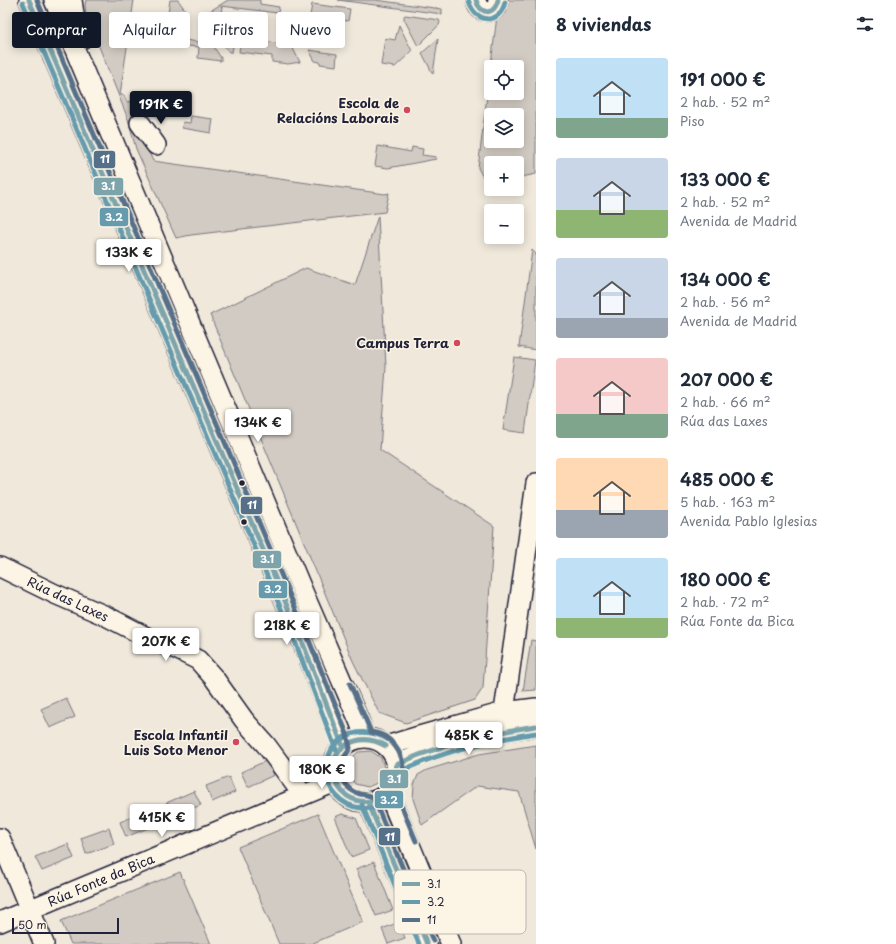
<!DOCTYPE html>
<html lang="es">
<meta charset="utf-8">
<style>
:root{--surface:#fff;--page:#f6f6f7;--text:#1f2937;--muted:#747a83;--accent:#111827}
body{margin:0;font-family:"Playpen Sans",sans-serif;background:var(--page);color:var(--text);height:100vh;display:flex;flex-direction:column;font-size:15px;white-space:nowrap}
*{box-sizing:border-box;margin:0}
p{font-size:13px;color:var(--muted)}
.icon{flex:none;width:22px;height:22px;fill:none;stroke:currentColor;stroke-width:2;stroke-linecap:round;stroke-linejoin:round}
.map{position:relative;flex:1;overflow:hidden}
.details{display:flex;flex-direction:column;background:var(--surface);width:360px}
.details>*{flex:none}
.hud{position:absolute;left:12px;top:12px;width:380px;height:36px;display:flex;gap:8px}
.buttons{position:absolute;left:484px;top:60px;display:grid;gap:8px}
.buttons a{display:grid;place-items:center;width:40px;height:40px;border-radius:4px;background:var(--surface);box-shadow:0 2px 10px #0003;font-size:20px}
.scale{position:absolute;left:12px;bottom:10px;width:107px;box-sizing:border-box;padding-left:4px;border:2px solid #22223b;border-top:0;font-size:11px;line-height:14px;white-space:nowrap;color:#22223b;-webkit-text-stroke:3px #fcf5e5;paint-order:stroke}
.price{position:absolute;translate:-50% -34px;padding:0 9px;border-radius:4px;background:#fff;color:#222;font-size:13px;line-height:26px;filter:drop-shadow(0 1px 2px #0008)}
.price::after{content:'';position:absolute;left:50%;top:24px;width:12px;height:9px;margin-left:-6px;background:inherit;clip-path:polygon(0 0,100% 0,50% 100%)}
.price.active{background:var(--accent);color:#fff}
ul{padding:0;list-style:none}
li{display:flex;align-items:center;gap:12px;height:100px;padding:0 20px}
li span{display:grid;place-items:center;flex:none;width:112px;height:80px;border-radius:4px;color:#555}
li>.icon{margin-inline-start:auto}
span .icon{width:48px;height:48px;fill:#fffc;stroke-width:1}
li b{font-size:17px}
h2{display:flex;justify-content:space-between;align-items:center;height:48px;padding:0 20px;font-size:17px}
.chip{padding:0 14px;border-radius:4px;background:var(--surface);box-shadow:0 2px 10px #0003;font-size:14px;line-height:36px}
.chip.active{background:var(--accent);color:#fff}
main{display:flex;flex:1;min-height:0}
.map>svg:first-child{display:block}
</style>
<main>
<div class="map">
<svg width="536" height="944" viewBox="0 0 536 944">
<rect width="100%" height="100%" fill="#efe8db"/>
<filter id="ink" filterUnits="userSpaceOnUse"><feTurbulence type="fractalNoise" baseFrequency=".025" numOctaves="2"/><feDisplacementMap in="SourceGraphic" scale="8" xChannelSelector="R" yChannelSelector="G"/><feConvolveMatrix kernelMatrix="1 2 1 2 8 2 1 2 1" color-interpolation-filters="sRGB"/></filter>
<g filter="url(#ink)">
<path fill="#d1cbc3" stroke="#7a767f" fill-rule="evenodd" d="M38,0H44L111,160L106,162Z
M86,0H134L120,95H124L127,102L134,101L133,119L153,161L385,194L389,193L385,212L191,235L176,238L136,149L128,119L86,14L85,5Z
M170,0H178L188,14L166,27Z
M228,0H260V4L279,7L278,13L221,6L222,7L218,34L235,37L232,52H229L202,16Z
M338,0H375L442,9V14Z
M499,0H536V174L517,178V163H491V179H484L478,168ZM491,67H517V93H491ZM491,115H517V141H491Z
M312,4L350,9L348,21L310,16Z
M405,15L439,20L440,22L439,25L418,46L404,19V16Z
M399,25L412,51L395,67L381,65L385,38L395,40Z
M172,38L212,44L221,58V61L198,58L199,47L187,46L185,42L173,40L172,42H171Z
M241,38L291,45L300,62L288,64L272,62V56L239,52Z
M438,39L433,74L422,53Z
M309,50L337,54L336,66L320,64V62L315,61Z
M191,116L213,119L211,133L182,128L183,122L190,123Z
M378,146L411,152L412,147L423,149L422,155L436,157V159L388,168L375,166Z
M116,170L241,465L236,467L111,173Z
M378,216L386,367L380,450L494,526L483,688L475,700L406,723L379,713L353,661L210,315L306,268L355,285Z
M532,250L536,254V350L519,347Z
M514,357L535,360L525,433L503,430Z
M246,476L338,698L335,700L240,478Z
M531,640L536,641V690L523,691Z
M66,698L75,717L50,728L41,709Z
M536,745V849L519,792L477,786L422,825L413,799L414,785L418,775L427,770L479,754Z
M371,751L381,758L385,770L379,782L368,787L355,784L348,774L349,761L358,752Z
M268,760L274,775L248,787L241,772Z
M229,777L235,792L212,802L206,786Z
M194,791L201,805L179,814L169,812L166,803Z
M153,808L157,816L153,826L126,837L120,822Z
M318,814L363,922L311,944H279L238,847Z
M342,814L356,818L369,850L351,857L335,817Z
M109,828L114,844L86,854L81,838Z
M395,830L442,944H437L390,831Z
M68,844L74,858L42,871L35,857Z
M374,862L393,910L376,916L356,869Z
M180,872L211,944H71L61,921Z
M399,922L405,938L388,944L382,929Z"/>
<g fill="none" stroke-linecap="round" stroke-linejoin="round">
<defs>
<path id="minor" d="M29,0L302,641L343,747
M54,0L304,594L360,723L365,738
M72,0L75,21L83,38
M476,0C478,15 497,16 498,0
M140,123L156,145
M0,567L55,594L106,616L154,641L176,649L198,660L214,678L244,720L266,745L303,795
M510,729L504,712L536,483
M333 770a32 32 0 1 1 64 0a32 32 0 1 1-64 0Z
M386,746L419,736L504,712L536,708
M396,765C406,761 415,756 425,753C461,740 498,731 536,726
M388,792L451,944
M368,802L427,944
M0,838L44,944
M0,922L335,782"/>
</defs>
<use href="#minor" stroke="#22223b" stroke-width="22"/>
<use href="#minor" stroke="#fcf5e5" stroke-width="19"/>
<defs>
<path id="bus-1" d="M29,0L302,641L343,747
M476,0C480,15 494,16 498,0
M386,746C374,739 361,737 348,744C340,748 334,756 334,766C330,809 397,818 396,765C404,762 411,758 419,755C456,741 496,732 536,726
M368,802L427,944"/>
<path id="bus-2" d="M469,2C476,24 500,25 505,2
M23,3L296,644L336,750
M389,740C375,732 358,729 343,738C333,744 328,755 327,766C322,815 398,828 403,770C445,751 490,740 536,733
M362,805L419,944"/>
<path id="bus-3" d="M37,0L308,638L347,734L350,748C348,753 344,756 342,761C337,776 345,790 360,794C365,795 370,794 374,799L433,941
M350,684L366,720L371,732C376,733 381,734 386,737C389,739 392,742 395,746C406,760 405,777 396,793L416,841"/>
</defs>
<use href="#bus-1" stroke="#fcf5e5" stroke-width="8"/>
<use href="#bus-2" stroke="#fcf5e5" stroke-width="8"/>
<use href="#bus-3" stroke="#fcf5e5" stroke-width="8"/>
<use href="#bus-1" stroke="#7ea4ab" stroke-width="5"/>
<use href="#bus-2" stroke="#659bad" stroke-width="5"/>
<use href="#bus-3" stroke="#57708a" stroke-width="5"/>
</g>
</g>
<g fill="#d1495b" stroke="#fcf5e5" stroke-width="1.5">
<circle cx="407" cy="110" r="4"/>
<circle cx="457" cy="343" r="4"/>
<circle cx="236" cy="742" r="4"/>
</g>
<g fill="#22223b" stroke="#fcf5e5" stroke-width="1.5">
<circle cx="242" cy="483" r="3.5"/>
<circle cx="244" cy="522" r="3.5"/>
</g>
<g text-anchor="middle" stroke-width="3" stroke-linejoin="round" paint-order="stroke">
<g font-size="13" font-weight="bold" fill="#22223b" stroke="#fcf5e5" text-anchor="end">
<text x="399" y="108">Escola de<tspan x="399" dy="15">Relacións Laborais</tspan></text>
<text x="449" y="348">Campus Terra</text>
<text x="228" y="740">Escola Infantil<tspan x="228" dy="15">Luis Soto Menor</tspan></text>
</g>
<g font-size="13" fill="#22223b" stroke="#fcf5e5">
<text transform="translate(68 599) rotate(25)" y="5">Rúa das Laxes</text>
<text transform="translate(101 880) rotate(-23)" y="5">Rúa Fonte da Bica</text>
</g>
</g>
<rect x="394" y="870" width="132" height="64" rx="6" fill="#fcf5e5" stroke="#bbb6b2" stroke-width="1"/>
<rect x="402" y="882" width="18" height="4" fill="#7ea4ab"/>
<rect x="402" y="900" width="18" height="4" fill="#659bad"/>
<rect x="402" y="918" width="18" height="4" fill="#57708a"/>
<g font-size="11" fill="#22223b">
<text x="427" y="888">3.1</text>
<text x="427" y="906">3.2</text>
<text x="427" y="924">11</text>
</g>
<g stroke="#fcf5e5" stroke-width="1.5">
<rect x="93" y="150" width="23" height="19" rx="4" fill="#57708a"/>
<rect x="93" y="177" width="31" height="19" rx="4" fill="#7ea4ab"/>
<rect x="99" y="207" width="30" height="20" rx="4" fill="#659bad"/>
<rect x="240" y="496" width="23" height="19" rx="4" fill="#57708a"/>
<rect x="252" y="550" width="30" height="19" rx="4" fill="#7ea4ab"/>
<rect x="258" y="580" width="30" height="19" rx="4" fill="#659bad"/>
<rect x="379" y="769" width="30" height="20" rx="4" fill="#7ea4ab"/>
<rect x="374" y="790" width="30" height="19" rx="4" fill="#659bad"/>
<rect x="378" y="827" width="23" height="19" rx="4" fill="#57708a"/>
</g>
<g font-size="11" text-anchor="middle" font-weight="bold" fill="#fff">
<text x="105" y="163">11</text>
<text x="108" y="190">3.1</text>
<text x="114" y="221">3.2</text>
<text x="252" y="509">11</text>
<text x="267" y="563">3.1</text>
<text x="273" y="593">3.2</text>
<text x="394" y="783">3.1</text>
<text x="389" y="804">3.2</text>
<text x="390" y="841">11</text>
</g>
</svg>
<div class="buttons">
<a><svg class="icon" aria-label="locate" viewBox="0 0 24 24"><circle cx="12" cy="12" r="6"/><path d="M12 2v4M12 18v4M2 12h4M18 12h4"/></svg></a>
<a><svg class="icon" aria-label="layers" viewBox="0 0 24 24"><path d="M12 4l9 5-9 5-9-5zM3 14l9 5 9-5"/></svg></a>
<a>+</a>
<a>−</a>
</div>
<div class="scale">50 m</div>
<b class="price active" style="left:161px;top:125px">191K €</b>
<b class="price" style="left:129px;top:273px">133K €</b>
<b class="price" style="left:258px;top:443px">134K €</b>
<b class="price" style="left:287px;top:646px">218K €</b>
<b class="price" style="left:166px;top:662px">207K €</b>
<b class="price" style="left:469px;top:756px">485K €</b>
<b class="price" style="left:322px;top:790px">180K €</b>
<b class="price" style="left:162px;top:838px">415K €</b>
<div class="hud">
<a class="chip active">Comprar</a>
<a class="chip">Alquilar</a>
<a class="chip">Filtros</a>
<a class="chip">Nuevo</a>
</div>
</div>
<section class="details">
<h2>8 viviendas<svg class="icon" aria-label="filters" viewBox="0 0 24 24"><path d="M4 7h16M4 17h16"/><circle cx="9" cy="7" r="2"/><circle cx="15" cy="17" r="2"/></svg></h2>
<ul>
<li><span style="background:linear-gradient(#bfe0f5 75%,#7fa58c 0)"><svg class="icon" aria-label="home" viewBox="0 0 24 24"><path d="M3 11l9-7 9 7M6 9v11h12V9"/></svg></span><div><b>191 000 €</b><p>2 hab. · 52 m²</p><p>Piso</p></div></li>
<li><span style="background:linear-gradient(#c9d6e8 65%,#8fb573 0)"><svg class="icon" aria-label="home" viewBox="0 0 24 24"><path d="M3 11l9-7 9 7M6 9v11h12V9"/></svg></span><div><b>133 000 €</b><p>2 hab. · 52 m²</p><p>Avenida de Madrid</p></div></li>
<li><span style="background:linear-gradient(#c9d6e8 75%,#9aa5b1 0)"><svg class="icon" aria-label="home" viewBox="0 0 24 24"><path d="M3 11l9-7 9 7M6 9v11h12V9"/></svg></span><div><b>134 000 €</b><p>2 hab. · 56 m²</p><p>Avenida de Madrid</p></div></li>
<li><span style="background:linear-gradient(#f6c9c9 70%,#7fa58c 0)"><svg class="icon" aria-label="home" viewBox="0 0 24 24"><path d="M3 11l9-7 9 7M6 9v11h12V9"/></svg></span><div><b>207 000 €</b><p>2 hab. · 66 m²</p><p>Rúa das Laxes</p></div></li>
<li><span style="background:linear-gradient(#ffd9b3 65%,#9aa5b1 0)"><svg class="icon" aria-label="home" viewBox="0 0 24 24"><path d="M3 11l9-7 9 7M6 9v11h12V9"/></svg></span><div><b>485 000 €</b><p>5 hab. · 163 m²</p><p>Avenida Pablo Iglesias</p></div></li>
<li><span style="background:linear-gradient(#bfe0f5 75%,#8fb573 0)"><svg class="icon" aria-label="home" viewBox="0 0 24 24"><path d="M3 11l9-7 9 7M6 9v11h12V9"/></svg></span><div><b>180 000 €</b><p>2 hab. · 72 m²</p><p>Rúa Fonte da Bica</p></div></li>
</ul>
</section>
</main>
